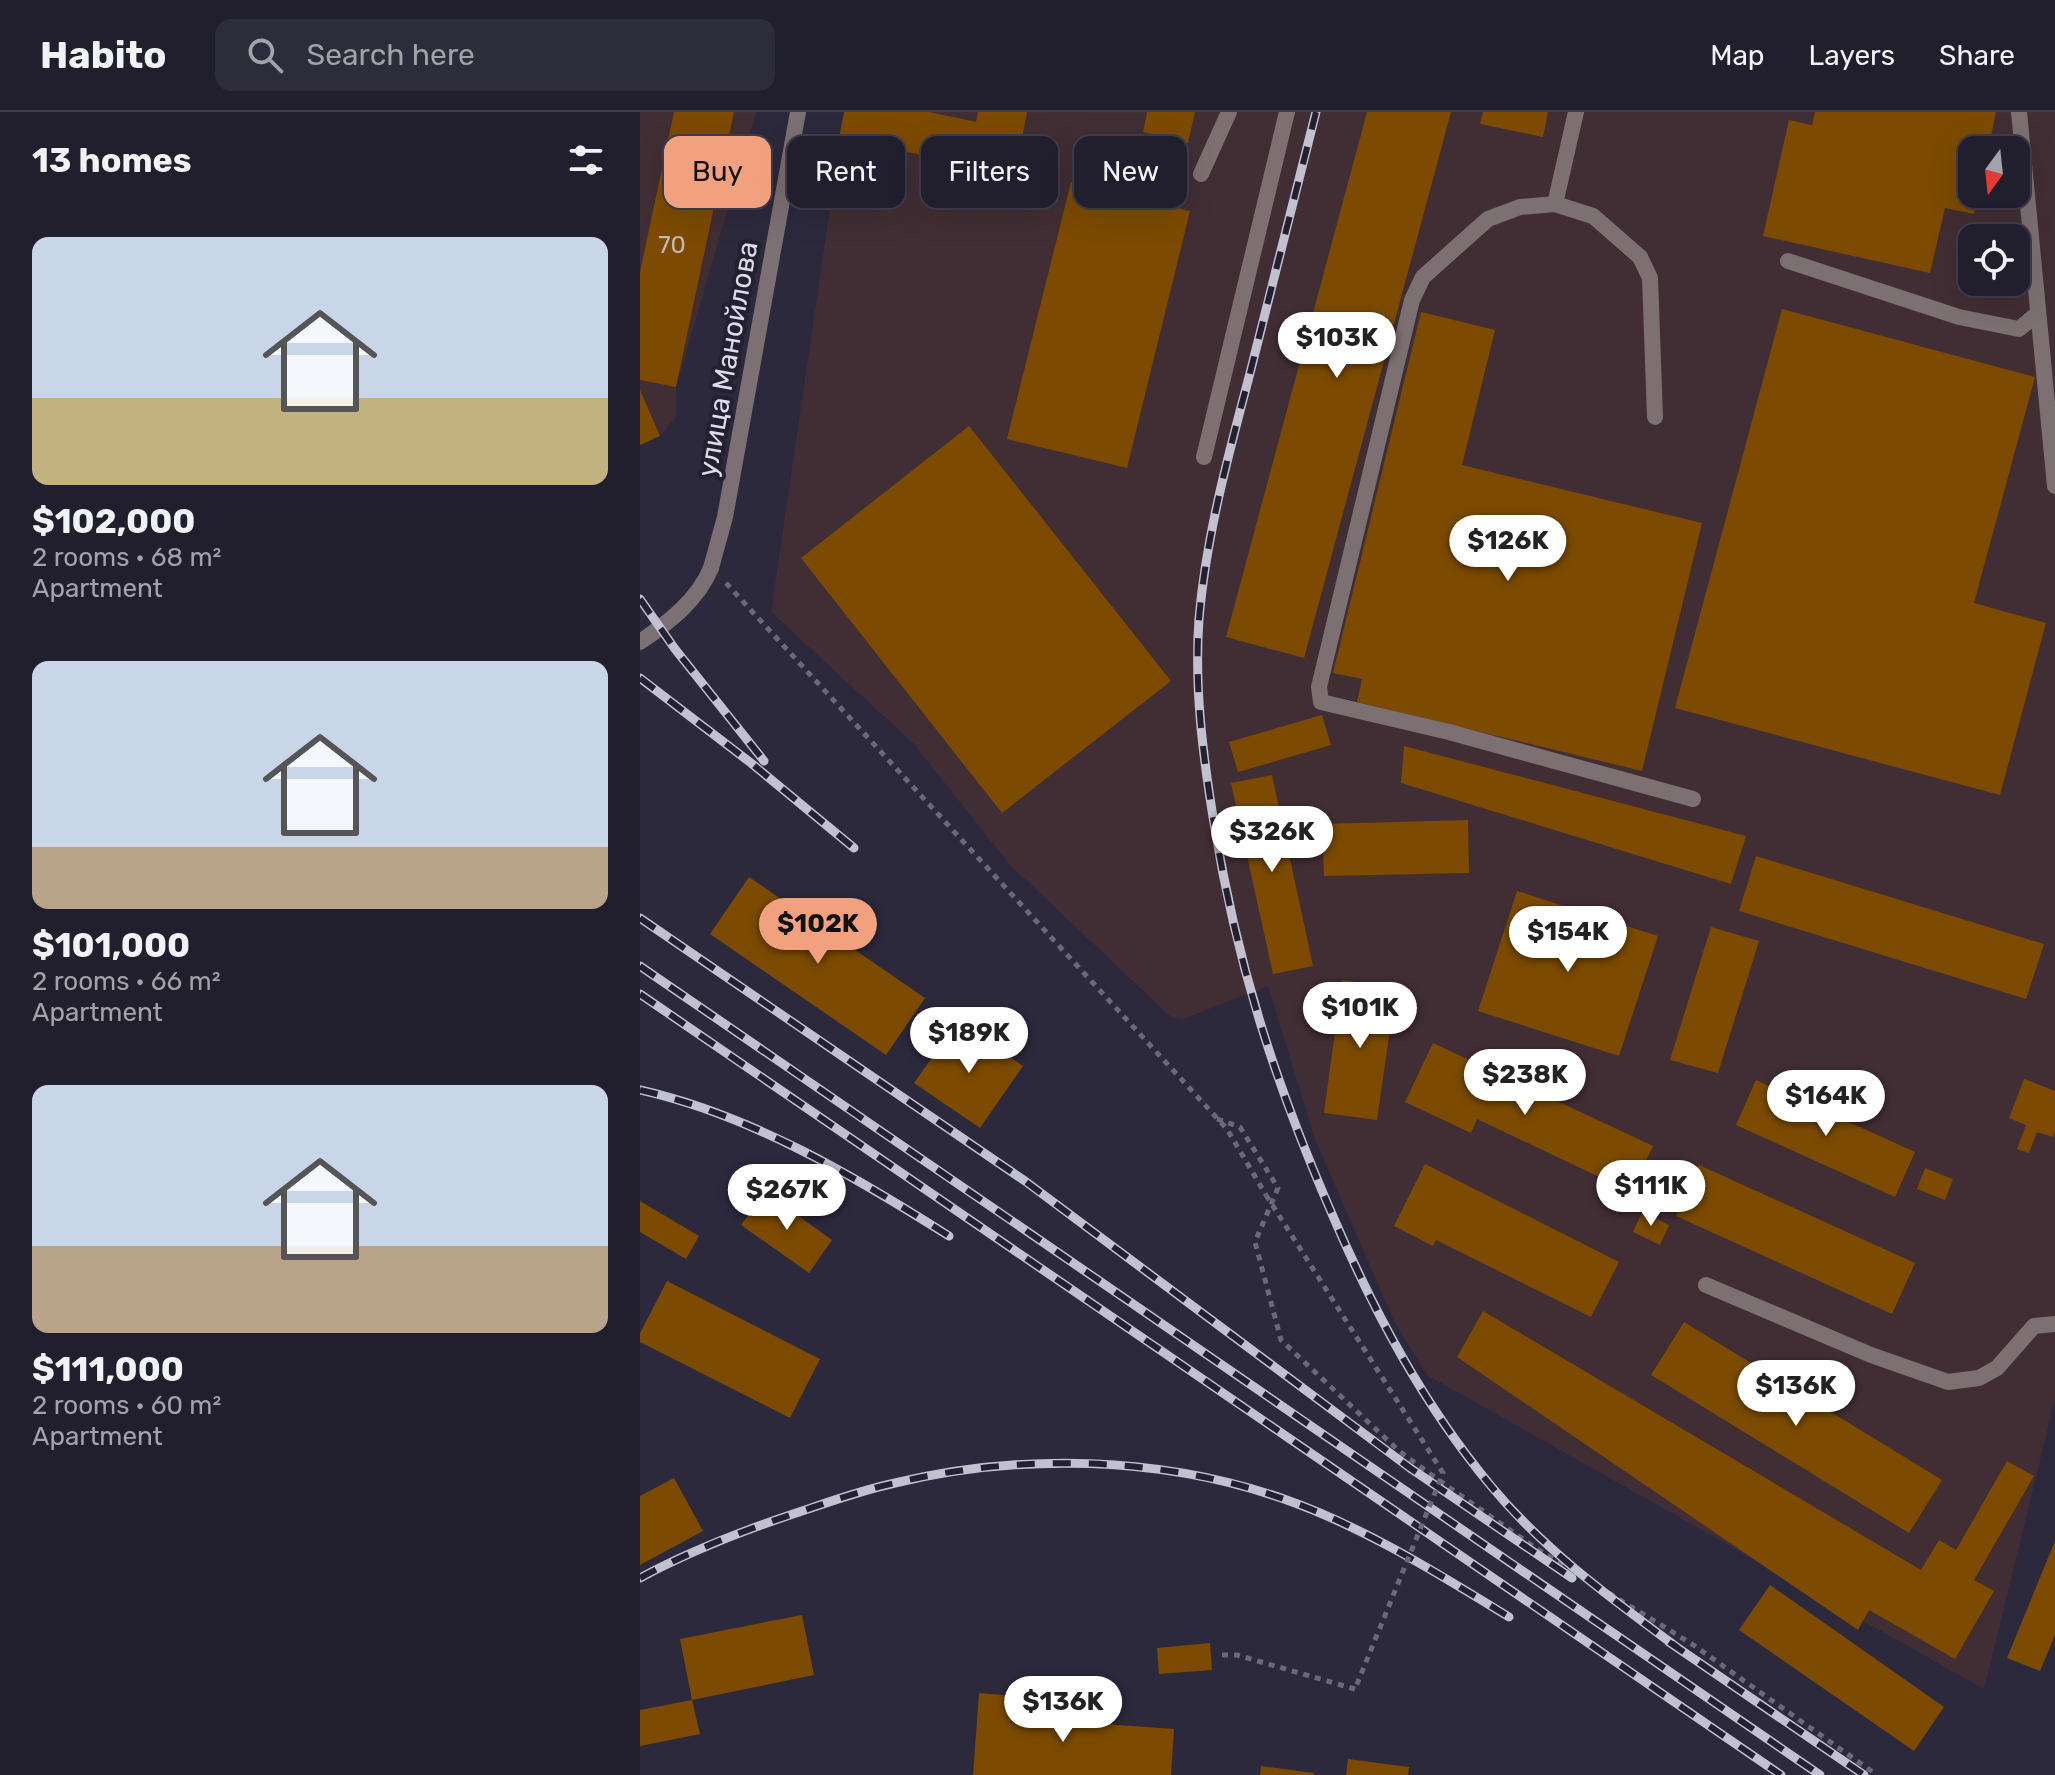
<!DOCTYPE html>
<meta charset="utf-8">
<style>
:root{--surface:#211f2e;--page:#2d2c3a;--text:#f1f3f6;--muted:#a2a2aa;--line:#3e3d4a;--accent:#f2a17e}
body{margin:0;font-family:Rubik,sans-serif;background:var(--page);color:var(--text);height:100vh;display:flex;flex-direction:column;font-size:30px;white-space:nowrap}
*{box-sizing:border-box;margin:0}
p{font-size:26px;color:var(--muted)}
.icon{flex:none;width:44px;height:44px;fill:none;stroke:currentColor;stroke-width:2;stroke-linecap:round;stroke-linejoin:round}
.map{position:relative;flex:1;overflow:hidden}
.details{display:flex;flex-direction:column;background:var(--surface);width:640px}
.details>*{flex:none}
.hud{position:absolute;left:24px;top:24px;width:760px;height:72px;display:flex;gap:16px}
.needle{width:52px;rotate:195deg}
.fabs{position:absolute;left:1318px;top:24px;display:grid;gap:16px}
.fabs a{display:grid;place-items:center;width:72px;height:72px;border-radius:16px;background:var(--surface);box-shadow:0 8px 32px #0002,0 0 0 2px var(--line);font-size:40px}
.price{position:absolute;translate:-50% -68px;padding:0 18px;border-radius:28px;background:#fff;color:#222;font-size:26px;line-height:52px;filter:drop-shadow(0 2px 4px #0008)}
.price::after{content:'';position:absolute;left:50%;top:48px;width:24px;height:18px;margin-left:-12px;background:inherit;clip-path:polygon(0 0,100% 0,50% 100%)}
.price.current{background:var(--accent);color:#111}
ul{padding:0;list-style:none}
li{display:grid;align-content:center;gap:16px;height:424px;padding:0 32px}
li span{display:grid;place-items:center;height:248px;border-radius:16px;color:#555}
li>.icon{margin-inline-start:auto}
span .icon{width:144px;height:144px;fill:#fffc;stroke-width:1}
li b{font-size:34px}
h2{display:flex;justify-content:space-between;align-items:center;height:96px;padding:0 32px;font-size:34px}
.chip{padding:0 28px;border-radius:16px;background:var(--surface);box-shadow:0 8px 32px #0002,0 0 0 2px var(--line);font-size:28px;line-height:72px}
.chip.current{background:var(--accent);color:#111}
header{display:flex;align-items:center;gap:48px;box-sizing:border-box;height:112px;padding:0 40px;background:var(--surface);border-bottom:2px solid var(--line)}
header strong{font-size:38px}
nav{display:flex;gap:44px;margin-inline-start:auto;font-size:28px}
.search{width:560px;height:72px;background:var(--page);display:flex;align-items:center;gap:20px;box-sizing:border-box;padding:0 28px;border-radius:16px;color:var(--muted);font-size:30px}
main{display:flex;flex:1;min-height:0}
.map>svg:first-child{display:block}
</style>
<header>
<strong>Habito</strong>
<div class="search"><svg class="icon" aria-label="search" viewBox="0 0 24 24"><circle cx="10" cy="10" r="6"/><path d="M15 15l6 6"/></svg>Search here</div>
<nav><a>Map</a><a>Layers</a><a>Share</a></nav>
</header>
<main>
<section class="details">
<h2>13 homes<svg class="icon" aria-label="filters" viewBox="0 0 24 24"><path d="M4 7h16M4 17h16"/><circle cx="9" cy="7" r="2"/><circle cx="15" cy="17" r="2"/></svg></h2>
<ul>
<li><span style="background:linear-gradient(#c9d6e8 65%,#c2b280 0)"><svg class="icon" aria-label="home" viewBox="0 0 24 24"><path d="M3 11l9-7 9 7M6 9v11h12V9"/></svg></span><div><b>$102,000</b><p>2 rooms · 68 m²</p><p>Apartment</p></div></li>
<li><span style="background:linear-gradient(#c9d6e8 75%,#b9a48a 0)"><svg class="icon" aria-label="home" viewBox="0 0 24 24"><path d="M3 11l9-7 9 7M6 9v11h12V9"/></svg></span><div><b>$101,000</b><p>2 rooms · 66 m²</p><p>Apartment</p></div></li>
<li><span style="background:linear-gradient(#c9d6e8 65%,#b9a48a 0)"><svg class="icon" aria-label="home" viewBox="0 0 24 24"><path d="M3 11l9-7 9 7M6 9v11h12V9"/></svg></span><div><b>$111,000</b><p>2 rooms · 60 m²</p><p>Apartment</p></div></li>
</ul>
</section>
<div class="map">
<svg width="1415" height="1663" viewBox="0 0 1415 1663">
<rect width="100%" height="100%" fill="#2c293d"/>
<path fill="#412e34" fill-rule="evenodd" d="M0,0H116L36,275V305L20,324L0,333Z
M204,0H1415V1287L1344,1577L787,1263L754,1209L675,1027L628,874L543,907L531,905L369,752L273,631L131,500ZM1332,38H1376V82H1332ZM1332,126H1376V170H1332Z"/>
<path fill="#7c4b01" d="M34,0H94L36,275L0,268V160Z
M204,0H289L336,10L338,0H387L375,62L199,26Z
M507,0H555L548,31L503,20Z
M727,0H811L664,546L586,525Z
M843,0H908L903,25L840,12Z
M1175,0H1356L1348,38H1332V82H1338L1334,102L1305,96L1290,161L1123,124L1149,8L1172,13Z
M431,70L550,99L487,356L367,327Z
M1142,197L1395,265L1334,491L1406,511L1360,683L1035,596Z
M781,200L855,218L822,353L1062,411L1002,659L717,590L722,567L693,561Z
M0,278L20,324L0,333Z
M329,314L531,569L362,701L161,446Z
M682,603L691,633L598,660L589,630Z
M764,634L1106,724L1091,772L761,671Z
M632,663L673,854L633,862L591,671Z
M828,708L829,761L684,764L682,712Z
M1116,744L1404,832L1386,887L1099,799Z
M109,765L285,886L246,943L70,822Z
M877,779L1018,824L979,944L838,899Z
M1071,815L1119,829L1078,961L1030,948Z
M702,868L756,876L737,1008L684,1001Z
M318,909L383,954L340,1016L274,971Z
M793,931L1013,1034L991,1080L837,1007L831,1021L765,990Z
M1384,967L1415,979V1019L1413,1025L1397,1020L1389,1041L1377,1037L1386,1013L1369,1006Z
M1116,968L1275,1040L1255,1085L1096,1013Z
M785,1052L979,1150L951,1205L796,1128L793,1134L754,1114Z
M1059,1053L1275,1151L1252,1202L1036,1104Z
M1285,1056L1313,1067L1305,1088L1277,1077Z
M125,1080L192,1128L169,1161L101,1113Z
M0,1089L59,1124L46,1147L0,1120Z
M1002,1100L1029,1113L1020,1133L993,1120Z
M27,1169L180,1247L150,1306L0,1230V1221Z
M843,1199L1281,1458L1299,1428L1316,1438L1367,1349L1394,1364L1334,1468L1354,1479L1315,1547L1229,1498L1218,1518L817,1245Z
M1044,1210L1302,1368L1269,1421L1011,1263Z
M34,1366L63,1419L0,1453V1384Z
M1415,1429V1523L1400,1559L1367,1546Z
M1130,1473L1304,1595L1274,1639L1099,1518Z
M162,1503L174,1563L52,1588L40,1527Z
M570,1531L572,1558L519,1562L517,1536Z
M339,1581L398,1586L396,1607L534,1617L531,1663H333Z
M52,1588L60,1622L0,1634V1598Z
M708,1647L769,1655L768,1663H706Z
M621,1654L674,1661V1663H620Z"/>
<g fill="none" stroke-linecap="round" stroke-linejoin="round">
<path stroke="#6b687a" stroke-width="5" stroke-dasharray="6 6" stroke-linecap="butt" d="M86,471L587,1017L626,1083
M577,1007L600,1015L638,1076L615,1130L641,1228L759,1339L793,1364L897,1437L1052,1532L1237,1663
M582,1543H597L715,1577"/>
<path stroke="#7c7072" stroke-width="16" d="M1379,0L1415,374
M561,62L589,0
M915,92L936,0
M1148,149L1319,205L1379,217L1398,201
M1015,305L1010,166L1000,145L953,104L915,92L880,95L848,107L783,165L772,188L679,575L681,590L809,620L1053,687
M564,345L647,0
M0,530C28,511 58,488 71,456
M1066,1173L1231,1243L1308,1270L1339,1266L1357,1256L1394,1214L1415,1212"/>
<path stroke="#7c7072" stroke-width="16" d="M71,456L85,405L158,0"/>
<defs>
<path id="rail" d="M676,0C654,88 631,177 609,265C588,344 566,425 559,507C554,576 563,644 574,711C597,853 635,971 692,1102C734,1200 783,1292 851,1374C904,1438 972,1487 1038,1536
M0,487L35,537L124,649
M0,566L111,651L214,736
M0,806L385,1069L770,1356L932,1466
M0,854L1180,1663
M0,882L1141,1663
M0,978C111,1003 214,1064 309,1124
M0,1466C50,1439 102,1419 156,1401C189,1390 222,1378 255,1371C381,1341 521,1344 644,1387C724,1415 797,1461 869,1505
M1029,1530L1224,1663"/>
</defs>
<use href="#rail" stroke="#c2c1cf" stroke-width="9"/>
<use href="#rail" stroke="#232032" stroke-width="6" stroke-dasharray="18" stroke-linecap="butt"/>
<path stroke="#6b687a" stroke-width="5" stroke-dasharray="6 6" stroke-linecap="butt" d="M626,1083L803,1361L715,1577"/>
</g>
<g text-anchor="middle" stroke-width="8" stroke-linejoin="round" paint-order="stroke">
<g font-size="24" fill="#c5b8af">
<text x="32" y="141">70</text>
</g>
<g font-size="28" fill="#dddce9" stroke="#232032">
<text transform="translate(87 247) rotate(-80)" y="10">улица Манойлова</text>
</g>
</g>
</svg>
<div class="fabs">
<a><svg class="needle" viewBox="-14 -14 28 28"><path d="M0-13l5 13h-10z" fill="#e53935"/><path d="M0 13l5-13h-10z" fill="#a2a2aa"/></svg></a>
<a><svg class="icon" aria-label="locate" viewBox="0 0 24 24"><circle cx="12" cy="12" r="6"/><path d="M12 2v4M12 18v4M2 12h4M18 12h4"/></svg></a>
</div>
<b class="price" style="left:697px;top:268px">$103K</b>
<b class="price" style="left:868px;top:471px">$126K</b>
<b class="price" style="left:632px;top:762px">$326K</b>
<b class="price current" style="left:178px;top:854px">$102K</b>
<b class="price" style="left:928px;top:862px">$154K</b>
<b class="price" style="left:720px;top:938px">$101K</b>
<b class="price" style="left:329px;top:963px">$189K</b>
<b class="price" style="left:885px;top:1005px">$238K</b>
<b class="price" style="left:1186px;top:1026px">$164K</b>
<b class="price" style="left:1011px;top:1116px">$111K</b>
<b class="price" style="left:147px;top:1120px">$267K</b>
<b class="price" style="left:1156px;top:1316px">$136K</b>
<b class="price" style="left:423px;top:1632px">$136K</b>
<div class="hud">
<a class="chip current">Buy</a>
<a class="chip">Rent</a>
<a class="chip">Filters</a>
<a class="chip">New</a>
</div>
</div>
</main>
